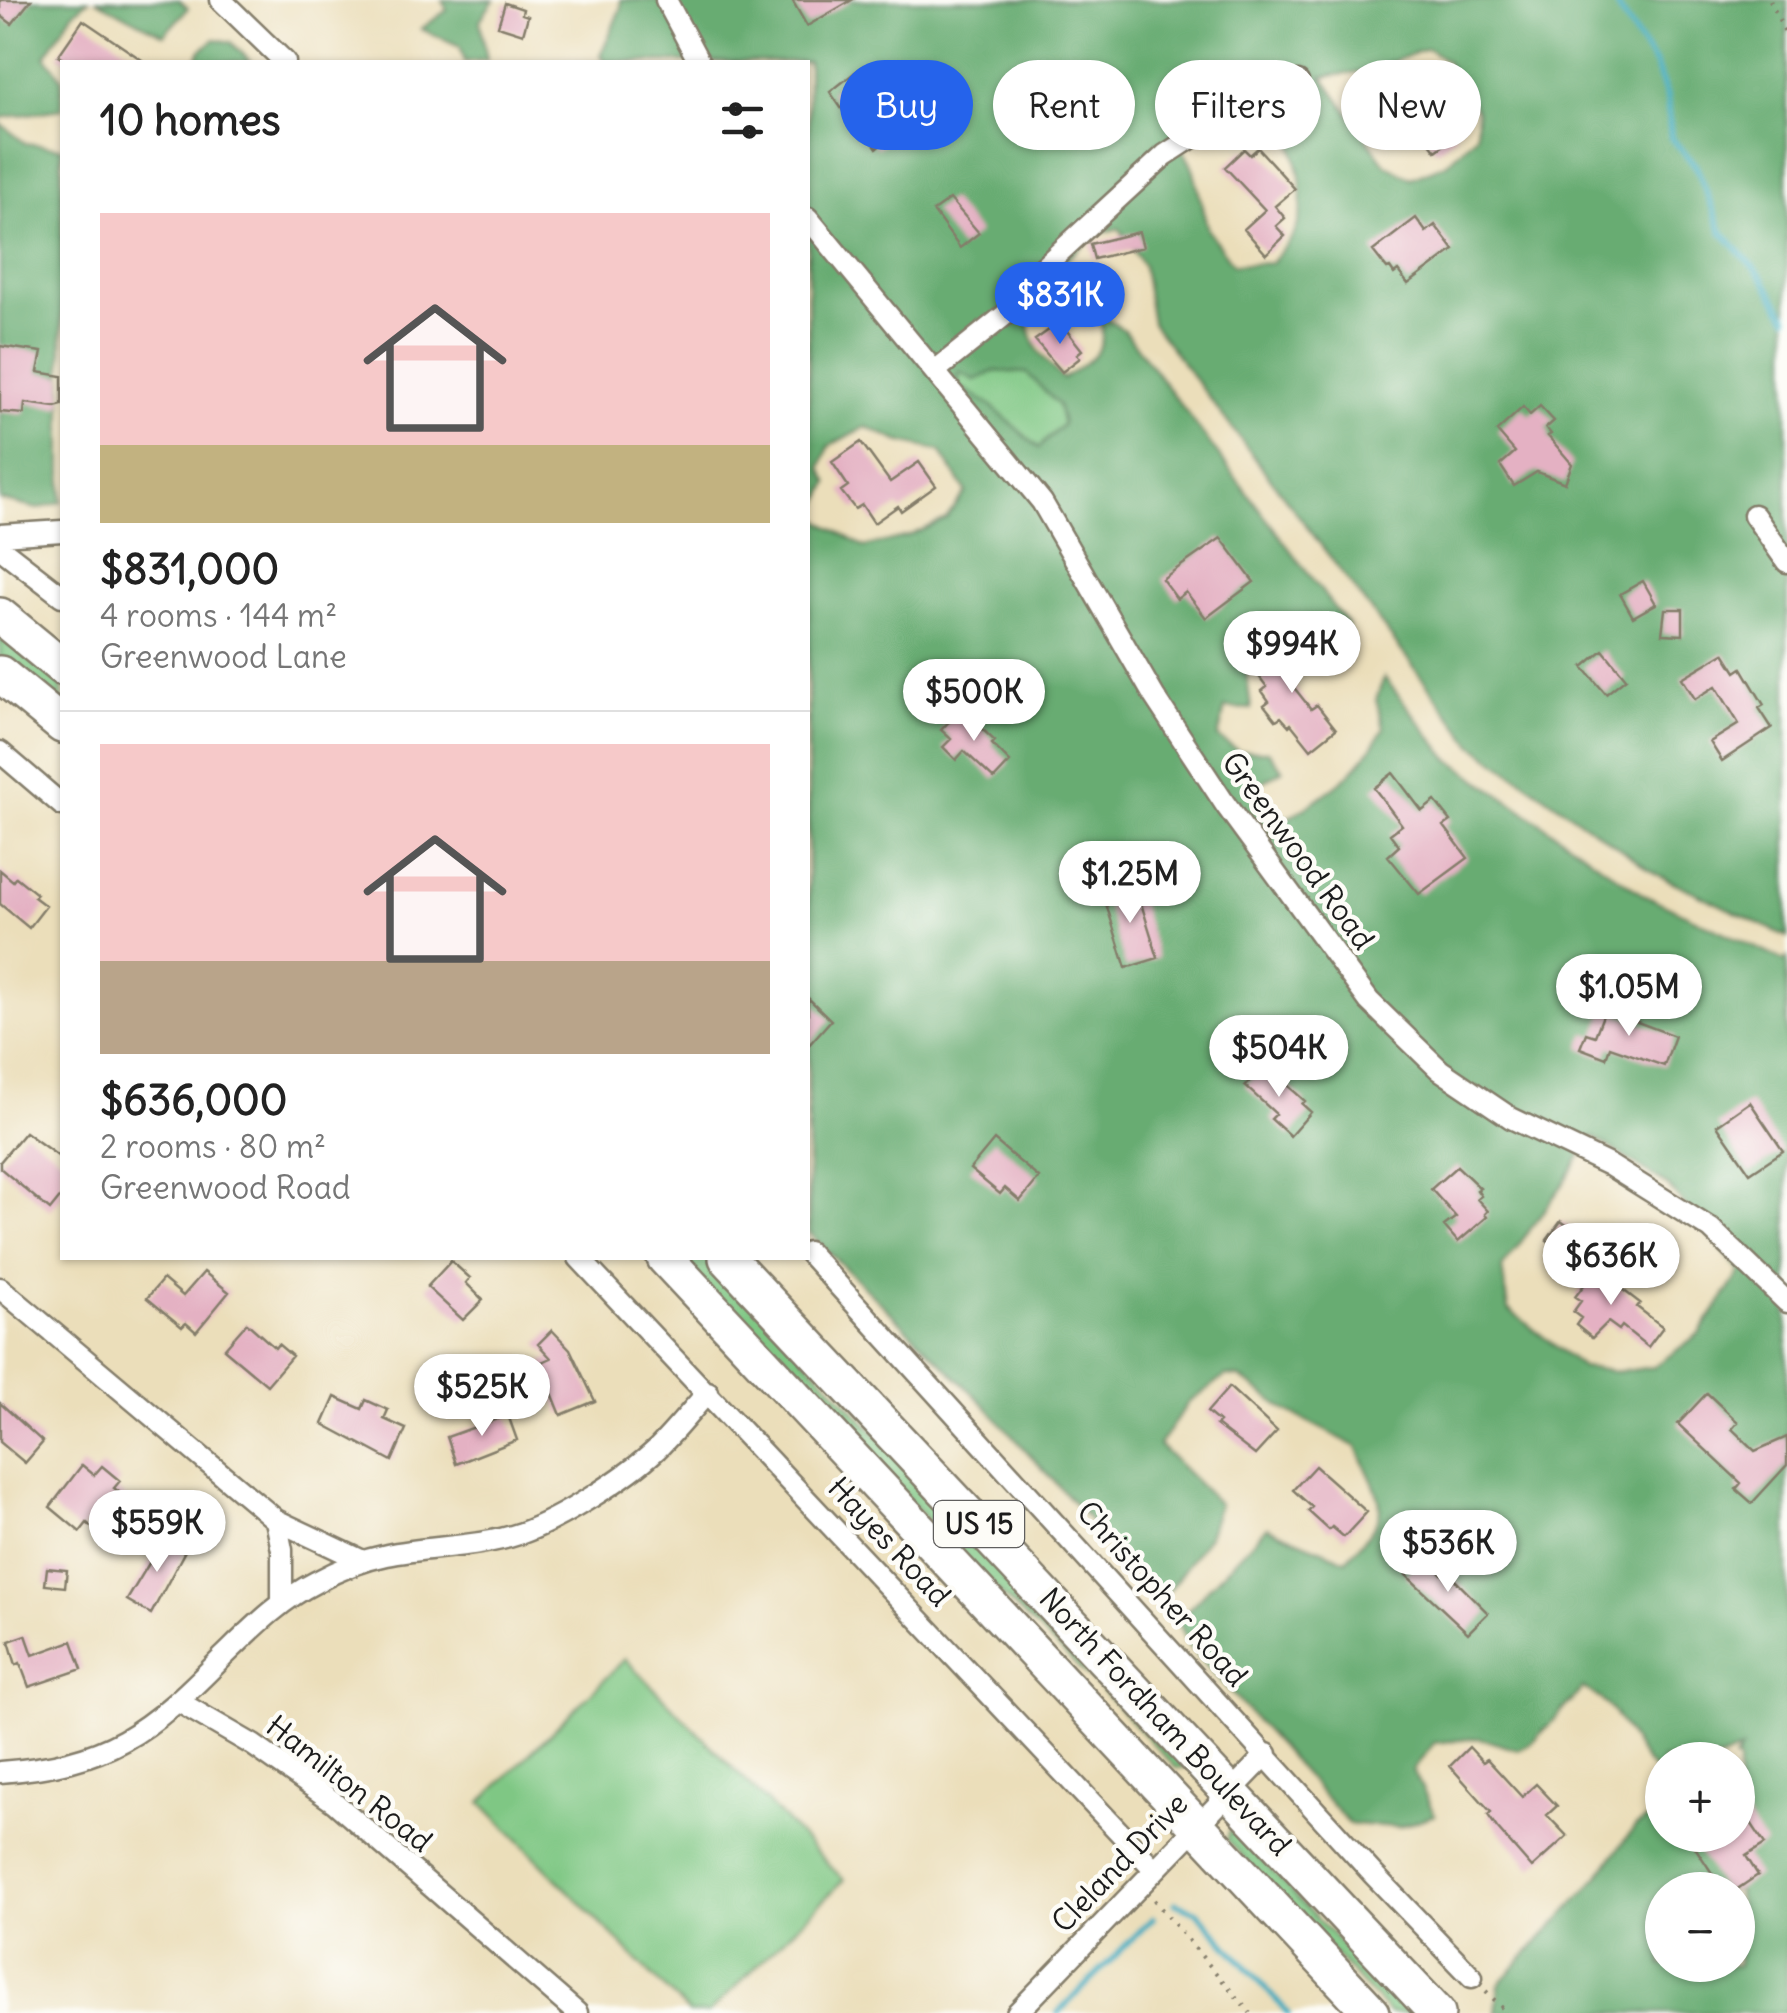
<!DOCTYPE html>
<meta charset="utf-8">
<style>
:root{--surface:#fff;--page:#f6f6f6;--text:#222;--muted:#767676;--line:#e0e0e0;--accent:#2563eb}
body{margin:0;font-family:Delius,sans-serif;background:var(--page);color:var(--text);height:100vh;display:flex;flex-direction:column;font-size:38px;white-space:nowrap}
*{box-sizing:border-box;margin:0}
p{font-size:32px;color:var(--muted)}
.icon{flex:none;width:55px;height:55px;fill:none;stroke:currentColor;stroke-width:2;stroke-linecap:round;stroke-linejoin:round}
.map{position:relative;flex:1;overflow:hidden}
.panel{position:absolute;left:60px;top:60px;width:750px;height:1200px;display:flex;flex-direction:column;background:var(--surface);border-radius:0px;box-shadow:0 2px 8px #0004}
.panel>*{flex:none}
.top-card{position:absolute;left:840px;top:60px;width:795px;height:90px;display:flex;gap:20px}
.tools{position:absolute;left:1645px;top:1742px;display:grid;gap:20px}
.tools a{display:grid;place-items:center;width:110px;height:110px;border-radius:50%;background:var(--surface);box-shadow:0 2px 8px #0004;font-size:50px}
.price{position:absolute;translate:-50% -85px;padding:0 22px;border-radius:35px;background:#fff;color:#222;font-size:32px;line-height:65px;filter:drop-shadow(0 2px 5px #0008)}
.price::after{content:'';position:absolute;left:50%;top:60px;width:30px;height:22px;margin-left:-15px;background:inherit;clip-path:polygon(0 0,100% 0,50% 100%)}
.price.active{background:var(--accent);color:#fff}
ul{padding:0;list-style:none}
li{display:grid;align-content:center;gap:20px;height:530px;padding:0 40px}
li+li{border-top:2px solid var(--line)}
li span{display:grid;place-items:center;height:310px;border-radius:0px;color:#555}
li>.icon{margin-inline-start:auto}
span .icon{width:180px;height:180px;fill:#fffc;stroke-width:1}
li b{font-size:42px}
h2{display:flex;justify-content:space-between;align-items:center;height:120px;padding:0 40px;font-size:42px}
.tag{padding:0 35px;border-radius:45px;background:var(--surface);box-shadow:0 2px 8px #0004;font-size:35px;line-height:90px}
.tag.active{background:var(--accent);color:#fff}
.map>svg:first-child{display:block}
</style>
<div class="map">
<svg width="1787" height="2013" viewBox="0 0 1787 2013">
<rect width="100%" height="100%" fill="#fdfcf7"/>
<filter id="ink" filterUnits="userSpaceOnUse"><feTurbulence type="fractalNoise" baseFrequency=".01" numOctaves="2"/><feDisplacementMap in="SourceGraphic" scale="20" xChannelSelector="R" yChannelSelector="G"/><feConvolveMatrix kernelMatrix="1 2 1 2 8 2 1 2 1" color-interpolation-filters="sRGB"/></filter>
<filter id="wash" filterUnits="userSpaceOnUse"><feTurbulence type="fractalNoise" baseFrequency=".0048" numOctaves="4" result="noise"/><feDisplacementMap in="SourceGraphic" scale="40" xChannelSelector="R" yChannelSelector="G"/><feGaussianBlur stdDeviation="2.25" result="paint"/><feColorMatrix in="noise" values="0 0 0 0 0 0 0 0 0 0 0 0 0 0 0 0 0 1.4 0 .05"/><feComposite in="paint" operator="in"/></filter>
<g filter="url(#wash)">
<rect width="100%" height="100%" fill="#ebdeba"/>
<path fill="#7fc784" stroke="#4e7250" stroke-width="2.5" d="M959,371L975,380L995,371L1027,373L1058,405L1063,424L1038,449L989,404L958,387Z
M0,638L62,682V712L0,660Z
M680,1258H712L1186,1767L1176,1768L1092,1680L971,1566Z
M625,1659L844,1880L709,2013H689L481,1802Z
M1229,1831L1235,1832L1359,1963L1412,2013H1389L1227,1840Z"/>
<path fill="#67ac72" stroke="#426447" stroke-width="2.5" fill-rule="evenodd" d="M0,0H89L73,13L45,56L62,78V109L0,118Z
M95,0H179L188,8L164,35Z
M442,0H494L480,20L487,60L465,62L460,46L421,29L447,10Z
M620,0H1787V937L1656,874L1473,745L1152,323L1143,266L1120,229L1098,232L1067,259L1069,288L1054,287L1029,307C1025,339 1041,357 1063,379C1090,359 1112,351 1098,314L1124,330L1347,625L1351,643L1334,645L1300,627L1261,647L1245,661L1251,709L1225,708L1218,738L1239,751H1268L1283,770L1256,786L1264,807L1288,818C1333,790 1357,775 1384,728L1376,700L1384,677L1448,758L1642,894L1784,961L1787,958V2013H1496L1499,1984L1590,1886L1635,1827L1662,1810V1835H1738V1760H1734L1741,1750L1719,1760H1662V1776C1626,1752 1631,1713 1583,1688L1535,1740L1518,1750L1479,1738L1434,1743L1413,1770L1435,1815L1399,1827L1349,1824L1187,1644L1178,1620L1267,1527L1346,1560C1395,1506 1384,1511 1357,1447L1287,1411L1239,1377L1226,1376L1188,1403L1159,1445L1219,1504L1208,1536L1162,1600L982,1402L808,1232V62H606L601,55L621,7ZM1427,48L1446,61L1477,111L1476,135L1446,164L1411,178L1385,164L1323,77L1373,70ZM1252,87L1284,109C1291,151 1313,190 1295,232C1291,242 1279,253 1271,263L1233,265L1208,230L1193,168L1176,136ZM995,371L1027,373L1058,405L1063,424L1039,448L989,404L958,386L959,372L975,380ZM866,427L898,441L940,451L966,492L946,519L909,536L864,547L812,516L829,483L821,468L829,446ZM1592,1136L1668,1186L1741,1272L1700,1333L1654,1367L1617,1372L1582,1367L1508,1309L1502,1268L1564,1183ZM1662,1890H1738V1965H1662Z
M215,39L231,42L251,62H196L201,50Z
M0,123L25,143L62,148V502L38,509L0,500Z"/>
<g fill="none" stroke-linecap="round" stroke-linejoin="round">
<path stroke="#3eaabe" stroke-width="6" d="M1613,0L1655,64L1667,97L1671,138L1696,166L1722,232L1763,278L1787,317
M1175,1903L1197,1912L1288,2013
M1058,2013L1153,1918"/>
</g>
<g id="blocks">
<path fill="#e4b1c3" d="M0,0H31L12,24L0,15Z
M792,0H852L807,26Z
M505,3L523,9L522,14L528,16L523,34L498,26Z
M83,20L145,62H68L58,56Z
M863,66L908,124L877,148L867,134L862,138L830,92Z
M1431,68L1450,94L1448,97L1457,109L1453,113L1462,125L1453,132L1456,136L1436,151L1424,135L1419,139L1409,126L1422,116L1410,101L1416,97L1408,86Z
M1258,148L1295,189L1275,206L1285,218L1276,226L1285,236L1266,254L1244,229L1265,210L1225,167L1244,149L1250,155Z
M950,199L979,233L960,248L933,211Z
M1416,218L1426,232L1435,225L1454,250L1408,284L1398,271L1394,274L1390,268L1387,269L1373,251Z
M1139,232L1143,247L1094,259L1090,244Z
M1094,273L1097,292L1078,296L1074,276Z
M1060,322L1082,350L1077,354L1080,358L1062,372L1035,340Z
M0,346L42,352L38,372L62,376V405L55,407L25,403L24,414L0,412Z
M1540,406L1554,421L1546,428L1551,434L1548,436L1572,464L1565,483L1537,472L1514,486L1500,465L1515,452L1497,431L1523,407L1530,415Z
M861,442L890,482L919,462L936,486L901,511L898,506L874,523L862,505L855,509L841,491L848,486L832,462Z
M1221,538L1254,582L1206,618L1186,592L1177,599L1162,579Z
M1643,581L1656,604L1633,617L1620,594Z
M1665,609H1683V635L1662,634Z
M1290,638L1305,658L1284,675L1311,709L1317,705L1336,729L1311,749L1291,724L1289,726L1281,717L1276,720L1264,705L1269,701L1262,691L1267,687L1254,670Z
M1603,650L1626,678L1606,694L1583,667Z
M1724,653L1736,672L1742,668L1764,705L1759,708L1772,728L1722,761L1710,742L1739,724L1716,686L1695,699L1682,678Z
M961,709L995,741L992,744L1010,762L994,779L964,751L956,760L943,747L951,739L941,730Z
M1393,773L1422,811L1435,801L1451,821L1444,826L1468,858L1419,894L1388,856L1399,846L1390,834L1402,825L1374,788Z
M0,870L13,881L16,877L37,894L34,897L46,906L29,928L0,904Z
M1135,884L1158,958L1126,968L1103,894Z
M808,998L831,1020L808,1046Z
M1605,1010L1675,1036L1664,1066L1610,1047L1606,1058L1580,1048L1586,1033L1595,1036Z
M1265,1065L1305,1101L1302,1104L1311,1112L1290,1136L1271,1119L1276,1114L1245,1086Z
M1750,1102L1783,1151L1750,1173L1717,1125Z
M25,1132L62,1159V1195L50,1210L0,1168V1162Z
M994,1140L1039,1178L1020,1201L1005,1188L1000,1194L970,1169Z
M1457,1166L1480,1188L1477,1190L1481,1196L1477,1199L1488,1211L1485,1214L1487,1217L1458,1242L1444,1226L1456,1217L1431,1189Z
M1561,1221L1591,1244L1576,1263L1547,1240Z
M451,1261L470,1278L466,1283L483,1300L463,1320L427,1287Z
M1588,1263L1640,1303L1637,1307L1663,1327L1648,1347L1622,1326L1619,1330L1608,1322L1592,1338L1576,1325L1581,1318L1573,1312L1581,1301L1575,1297L1584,1285L1575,1278Z
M204,1272L229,1292L196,1332L186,1323L182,1327L147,1298L163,1279L183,1296Z
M247,1323L275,1348L278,1344L292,1356L267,1385L224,1349Z
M552,1330L570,1349L595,1401L561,1415L543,1371L545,1370L542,1362L551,1358L538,1344Z
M1229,1387L1277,1431L1255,1455L1216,1425L1219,1422L1207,1412Z
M1707,1393L1738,1422L1732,1429L1755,1451L1787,1437V1465L1752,1503L1736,1489L1741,1483L1678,1424Z
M335,1397L362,1409L366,1400L388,1410L384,1419L406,1429L392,1461L323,1424Z
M0,1403L43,1442L25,1463L0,1442Z
M508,1415L517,1440L456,1464L447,1437Z
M82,1465L94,1475L102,1466L120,1481L114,1488L136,1506L107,1540L87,1523L80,1532L50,1507Z
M1315,1466L1367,1512L1344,1537L1332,1527L1329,1530L1308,1511L1312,1507L1293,1490Z
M166,1535L187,1547L151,1614L127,1600Z
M1425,1557L1447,1579L1450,1575L1488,1613L1468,1633L1406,1575Z
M47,1568L67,1570L65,1587L45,1585Z
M26,1635L33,1655L72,1641L82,1669L29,1687L20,1663L16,1665L9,1641Z
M1469,1747L1483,1762L1487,1759L1522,1797L1536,1784L1557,1806L1547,1815L1567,1836L1532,1868L1497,1828L1488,1815L1491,1812L1450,1766Z
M1738,1803L1765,1844L1746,1856L1758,1875L1736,1890H1723L1687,1835H1738Z"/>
</g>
</g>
<g filter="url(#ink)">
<use href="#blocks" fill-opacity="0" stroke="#847d6b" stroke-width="2.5"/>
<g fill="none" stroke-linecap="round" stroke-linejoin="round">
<defs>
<path id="minor" d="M221,0L285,62
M666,0L699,62
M808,218L1042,502L1154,696L1225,804L1369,1001L1440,1070L1511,1118L1609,1165L1711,1229L1787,1302
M935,371L1005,315L1036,274L1165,155L1245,103L1298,82
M1754,515L1787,562
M0,535L62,531
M0,548L62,596
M0,752L62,805
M808,1252L1373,1874L1472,1977
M579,1258L1154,1869
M0,1288L276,1520L363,1561
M276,1520L282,1550V1603
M179,1702L253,1745L334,1802L577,2013
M0,1772C109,1764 148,1733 222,1658C251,1630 280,1600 316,1582C338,1570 362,1560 387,1555C431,1546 479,1548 522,1533C561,1519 627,1477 657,1449C675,1431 691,1411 708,1392
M1017,2013L1267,1754"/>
<path id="trunk" d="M0,616L62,667
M0,674L62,725
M665,1258L1372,2013
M727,1258L1437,2013"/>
</defs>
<use href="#minor" stroke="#847d6b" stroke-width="25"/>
<use href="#trunk" stroke="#847d6b" stroke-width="40"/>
<path stroke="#847d6b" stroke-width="4" stroke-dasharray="2.5 8" stroke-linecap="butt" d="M1770,0L1787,37
M1154,1900L1250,2013
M1486,1991L1507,2013"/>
<use href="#minor" stroke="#fff" stroke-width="20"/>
<use href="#trunk" stroke="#fff" stroke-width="35"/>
</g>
</g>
<g text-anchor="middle" stroke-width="9" stroke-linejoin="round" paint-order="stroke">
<rect fill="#fdfcf7" stroke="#605f5e" stroke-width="2.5" x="934" y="1501" width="90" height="46" rx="8"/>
<g font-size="28" font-weight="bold" fill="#1c1c1c">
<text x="979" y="1534">US 15</text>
</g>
<g font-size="30" fill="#1c1c1c" stroke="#fdfcf7">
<text transform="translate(1298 851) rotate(54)" y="10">Greenwood Road</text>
<text transform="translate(889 1542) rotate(47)" y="10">Hayes Road</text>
<text transform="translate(1162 1594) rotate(48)" y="10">Christopher Road</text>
<text transform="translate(1165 1722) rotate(47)" y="10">North Fordham Boulevard</text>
<text transform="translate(349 1784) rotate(38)" y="10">Hamilton Road</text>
<text transform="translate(1120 1863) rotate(-46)" y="10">Cleland Drive</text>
</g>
</g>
</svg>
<div class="tools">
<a>+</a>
<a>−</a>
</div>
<b class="price active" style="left:1060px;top:347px">$831K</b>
<b class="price" style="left:1292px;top:696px">$994K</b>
<b class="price" style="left:974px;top:744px">$500K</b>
<b class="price" style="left:1130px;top:926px">$1.25M</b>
<b class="price" style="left:1629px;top:1039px">$1.05M</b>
<b class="price" style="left:1279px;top:1100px">$504K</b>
<b class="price" style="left:1611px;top:1308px">$636K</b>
<b class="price" style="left:482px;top:1439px">$525K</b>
<b class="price" style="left:157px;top:1575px">$559K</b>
<b class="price" style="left:1448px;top:1595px">$536K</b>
<div class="top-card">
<a class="tag active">Buy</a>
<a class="tag">Rent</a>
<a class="tag">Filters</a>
<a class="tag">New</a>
</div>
<section class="panel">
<h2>10 homes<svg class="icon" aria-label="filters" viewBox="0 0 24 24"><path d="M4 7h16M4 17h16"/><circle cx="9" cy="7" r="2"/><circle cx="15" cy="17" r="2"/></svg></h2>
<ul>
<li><span style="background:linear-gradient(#f6c9c9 75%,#c2b280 0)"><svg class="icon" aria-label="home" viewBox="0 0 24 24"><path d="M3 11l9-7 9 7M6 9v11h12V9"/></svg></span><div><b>$831,000</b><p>4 rooms · 144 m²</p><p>Greenwood Lane</p></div></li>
<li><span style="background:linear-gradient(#f6c9c9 70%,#b9a48a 0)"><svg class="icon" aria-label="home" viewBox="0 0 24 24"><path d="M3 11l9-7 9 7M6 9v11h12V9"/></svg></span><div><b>$636,000</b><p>2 rooms · 80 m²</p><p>Greenwood Road</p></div></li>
</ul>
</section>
</div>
